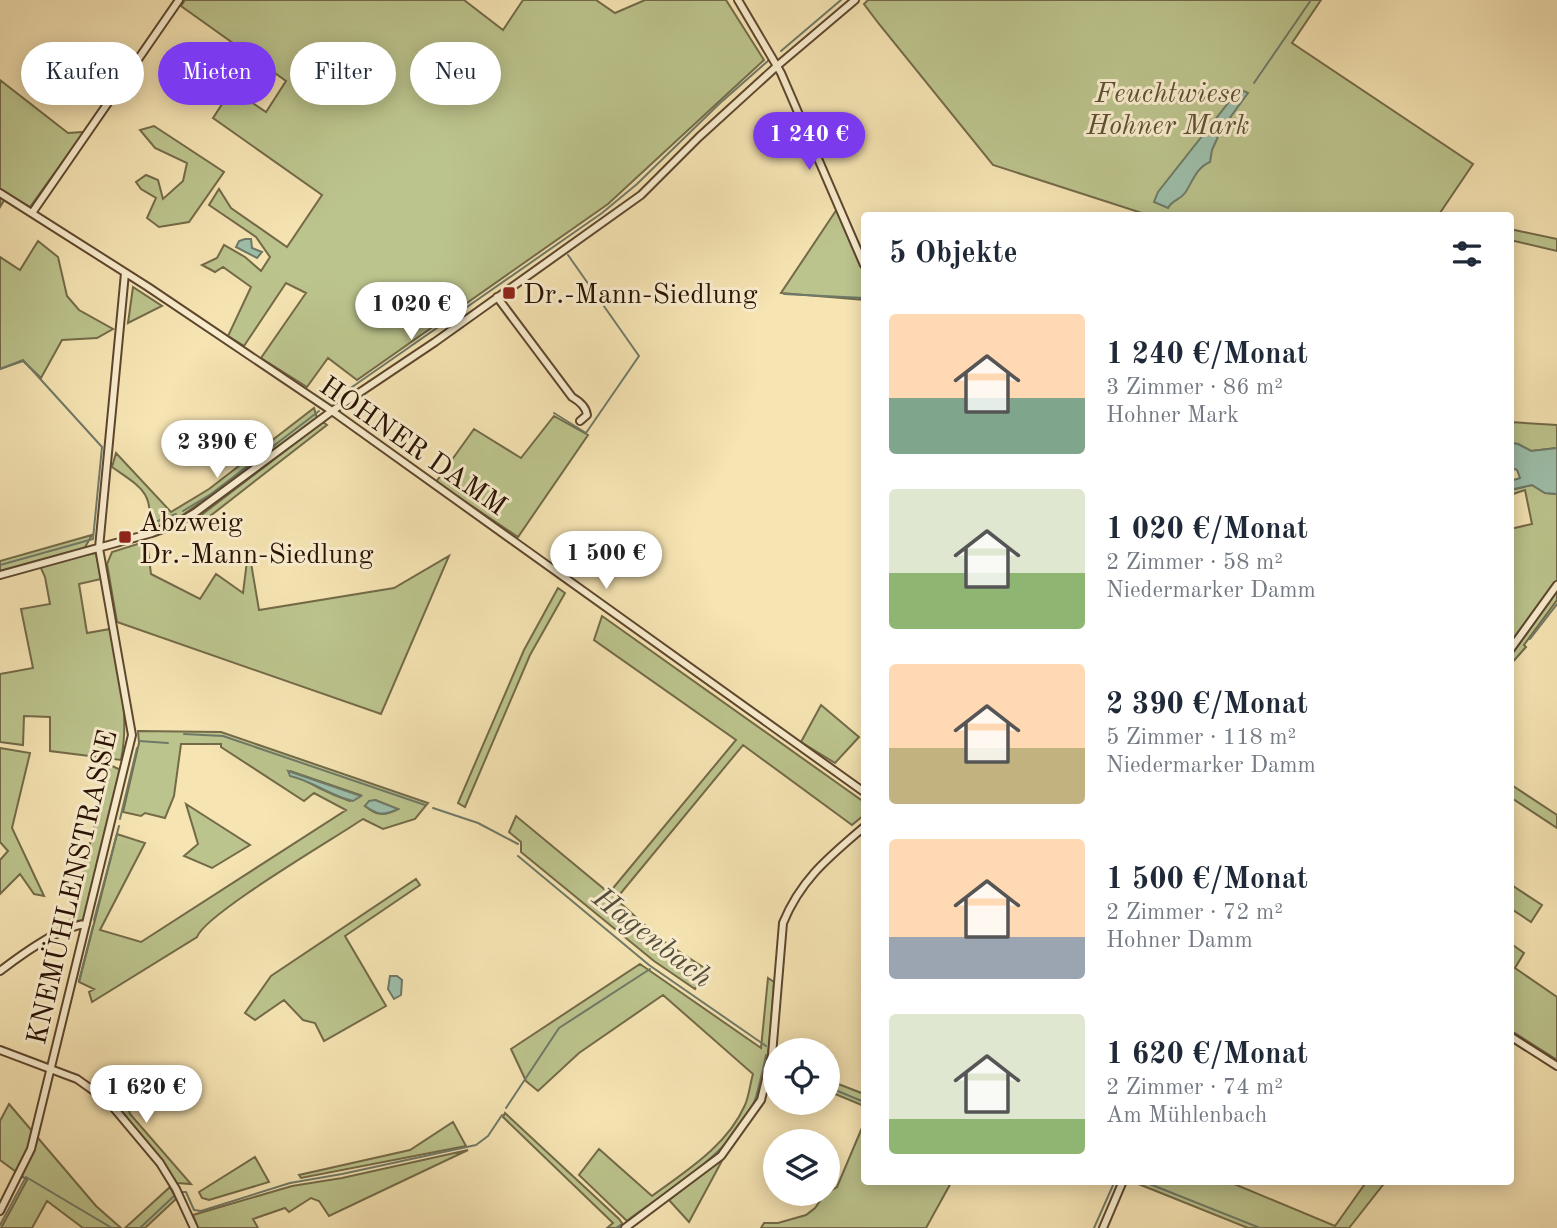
<!DOCTYPE html>
<html lang="de">
<meta charset="utf-8">
<style>
:root{--surface:#fff;--page:#f6f6f7;--text:#1f2937;--muted:#747a83;--accent:#7c3aed}
body{margin:0;font-family:"Old Standard TT",serif;background:var(--page);color:var(--text);height:100vh;display:flex;flex-direction:column;font-size:26px;white-space:nowrap}
*{box-sizing:border-box;margin:0}
p{font-size:23px;color:var(--muted)}
.icon{flex:none;width:38px;height:38px;fill:none;stroke:currentColor;stroke-width:2;stroke-linecap:round;stroke-linejoin:round}
.map{position:relative;flex:1;overflow:hidden}
.sheet{position:absolute;left:861px;top:212px;width:653px;height:973px;display:flex;flex-direction:column;background:var(--surface);border-radius:7px;box-shadow:0 4px 18px #0003}
.sheet>*{flex:none}
.top-card{position:absolute;left:21px;top:42px;width:665px;height:63px;display:flex;gap:14px}
.tools{position:absolute;left:763px;top:1038px;display:grid;gap:14px}
.tools a{display:grid;place-items:center;width:77px;height:77px;border-radius:50%;background:var(--surface);box-shadow:0 4px 18px #0003;font-size:35px}
.price{position:absolute;translate:-50% -60px;padding:0 16px;border-radius:24px;background:#fff;color:#222;font-size:23px;line-height:46px;filter:drop-shadow(0 2px 4px #0008)}
.price::after{content:'';position:absolute;left:50%;top:42px;width:21px;height:16px;margin-left:-10px;background:inherit;clip-path:polygon(0 0,100% 0,50% 100%)}
.price.active{background:var(--accent);color:#fff}
ul{padding:0;list-style:none}
li{display:flex;align-items:center;gap:21px;height:175px;padding:0 28px}
li span{display:grid;place-items:center;flex:none;width:196px;height:140px;border-radius:7px;color:#555}
li>.icon{margin-inline-start:auto}
span .icon{width:84px;height:84px;fill:#fffc;stroke-width:1}
li b{font-size:30px}
h2{display:flex;justify-content:space-between;align-items:center;height:84px;padding:0 28px;font-size:30px}
.pill{padding:0 24px;border-radius:32px;background:var(--surface);box-shadow:0 4px 18px #0003;font-size:24px;line-height:63px}
.pill.active{background:var(--accent);color:#fff}
.map>svg:first-child{display:block}
</style>
<div class="map">
<svg width="1557" height="1228" viewBox="0 0 1557 1228">
<rect width="100%" height="100%" fill="#f6e4b3"/>
<filter id="stains"><feTurbulence type="fractalNoise" baseFrequency=".00286" numOctaves="4"/><feColorMatrix values="0 0 0 0 .2 0 0 0 0 .09 0 0 0 0 .02 0 0 0 .5 -.17"/></filter>
<radialGradient id="worn" r=".72"><stop offset=".6" stop-color="#630" stop-opacity="0"/><stop offset="1" stop-color="#630" stop-opacity=".3"/></radialGradient>
<path fill="#bcc48d" stroke="#736a48" stroke-width="2" fill-rule="evenodd" d="M185,0H464L503,30L523,0H596L615,13L645,0H726L764,60L608,204L357,380L328,358L307,387L261,358L306,293L286,283L244,346L228,336L251,287L223,267L215,272L202,265L217,258L224,245L245,257L261,271L270,257L256,237L209,205L219,189L231,208L287,247L322,195L213,118L232,89L266,112L286,81L181,6Z
M868,0H1321L1292,43L1473,164L1440,213L1446,215H1148L993,165L879,24L864,4Z
M0,80L68,133L84,132L30,207L8,194L0,207Z
M154,126L224,172L189,222L159,227L147,218L156,198L141,189L136,182L146,175L158,180L163,199L183,181L187,163L155,148L140,130Z
M837,209L864,272V300L781,293Z
M1510,229L1557,239V251L1510,240Z
M38,241L58,257L67,296L79,310L113,329L97,338L62,340L41,378L23,361L0,369V257L20,270Z
M133,287L162,306L128,323Z
M314,408L317,418L176,520L148,530C155,492 140,487 112,467L116,453L171,512L209,489Z
M554,416L588,435L518,537L436,482L474,429L521,458Z
M323,422L327,425L205,520L200,516Z
M1510,422L1557,425V448L1531,451L1518,444L1510,443Z
M1532,485L1545,493L1557,494V600L1524,645L1526,647L1510,665V529L1532,524L1525,490L1510,495V490Z
M92,535L80,556L96,553L101,579L79,584L87,633L110,629C119,673 130,715 121,760L50,751V717L24,716L23,745L0,742V674L33,668L21,609L50,604L45,577L40,566L0,577V561Z
M147,541L151,574L200,599L216,574L243,593L247,561L251,563L259,610L394,588L449,556L381,714L117,622L107,564L112,552Z
M558,588L565,593L530,655L465,807L458,803L524,650Z
M602,616L864,802V815L852,825L743,745L616,899L660,939L706,969L695,989L654,961L521,852V842L509,832L516,816L609,893L736,740L594,640Z
M821,705L859,737L835,763L801,742Z
M138,731L221,732L428,803L415,819L383,829L363,819C335,838 205,914 197,937L92,1002L89,992L94,989L79,982L117,834L145,843L100,930L141,942L346,810L314,793L304,801L221,747V744H181L174,796L165,818L145,813L141,816L123,812L139,743ZM290,771L360,795L350,801C329,794 309,784 290,771ZM375,800L398,809C384,816 377,816 365,806Z
M0,748L30,753L12,828L44,896L34,894L20,874L0,894V860L8,851L0,842Z
M110,765L123,771L84,920L70,922Z
M1510,784L1557,815V828L1510,797Z
M186,804L250,845L212,868L184,856L198,844Z
M416,879L420,885L345,936L386,1006L324,1041L315,1023L303,1020L284,1000L255,1020L245,1013L271,976Z
M1510,884L1542,905L1531,922L1510,908Z
M1510,943L1524,953L1515,968L1557,997V1060L1510,1030Z
M640,964L761,1048L768,978L774,982C771,1021 771,1063 756,1100C735,1155 674,1188 628,1222L579,1175L599,1149L652,1196C686,1171 727,1146 745,1105C749,1096 750,1084 753,1074L663,995L579,1053L538,1091L526,1081L511,1049Z
M828,1080L864,1094V1106L828,1091Z
M122,1087L130,1114L191,1184L177,1183C160,1157 120,1119 112,1092Z
M9,1104L96,1206L121,1228H83L47,1201L32,1228H1L27,1180L0,1160V1121Z
M505,1113L619,1219L624,1226L621,1228H607L613,1223L503,1117Z
M453,1122L466,1146L301,1178L299,1175L410,1150Z
M864,1123V1181H952L926,1228H761L764,1223H778L806,1215L815,1208L825,1194L837,1187Z
M468,1150L329,1216L319,1201L311,1198L289,1212L285,1208L253,1219L258,1228H198L193,1215L292,1186L342,1178Z
M255,1157L269,1182L209,1200L202,1198L199,1192Z
M724,1157L689,1222L669,1200Z
M1131,1181H1227L1335,1226L1367,1181H1386L1349,1228H1248Z
M170,1187L176,1199L145,1228H125Z"/>
<path fill="#9dbfab" stroke="#6f7967" stroke-width="2" d="M1241,90L1248,93L1221,130L1212,150L1210,162C1196,168 1193,181 1185,193C1180,200 1172,200 1168,208L1154,202L1158,192L1229,102Z
M245,239H251L252,248L262,252L257,258L236,247L239,241Z
M1510,443L1518,444L1531,451L1557,448V494L1545,493L1532,485L1510,490V481L1520,478L1517,470L1510,467Z
M288,771L361,796L353,801C330,796 313,781 290,776Z
M375,800L398,809C384,816 378,815 365,806L369,801Z
M390,976H397L402,980L401,995L394,999L388,989Z"/>
<g fill="none" stroke-linecap="round" stroke-linejoin="round">
<path stroke="#6f7967" stroke-width="2" d="M781,51L841,0
M1254,83L1311,0
M784,294L864,298
M0,369L23,360L102,447L93,539
M332,401L602,213L637,184L719,104L769,60
M554,413L586,433L639,356L568,255
M183,511L211,494L319,411
M142,527L176,514
M0,565L93,539
M1530,639L1557,604
M184,734L223,736L425,805
M139,741L168,743
M433,808L478,823L518,844
M120,819L137,748
M518,856L649,965L766,1046
M94,920L119,826
M79,981L93,926
M828,1087L864,1102
M506,1108L559,1028L650,969
M1142,1181L1260,1228
M181,1192H186L194,1210L201,1211L290,1183L342,1174L476,1145L488,1136L502,1115
M628,1220C671,1188 737,1150 756,1097C760,1083 763,1069 766,1055
M0,1225L26,1177L112,1228
M140,1228L174,1196
M616,1228L622,1224
M1094,1228L1114,1183"/>
<defs>
<path id="street" d="M738,0L781,73L864,265
M0,193L148,287L332,411L864,792
M32,213L179,0
M497,297L572,397C579,401 586,406 587,415L580,421
M0,575L152,533L176,524L196,512L332,411L435,342L641,195L699,137L777,66L855,0
M1510,650L1557,585
M0,971C21,955 60,926 86,924
M1510,1036L1557,1066
M0,1050L77,1079L108,1101L160,1163L176,1189L194,1228
M0,1211L31,1149L132,735L99,548L125,273
M625,1228L721,1156L761,1100L772,1055L783,923C801,879 829,857 864,827
M1103,1228L1123,1181"/>
</defs>
<use href="#street" stroke="#5d462e" stroke-width="10"/>
<use href="#street" stroke="#f9edce" stroke-width="6"/>
</g>
<g fill="#8f2418" stroke="#f9edce" stroke-width="2.5">
<rect x="502" y="286" width="14" height="14" rx="3.5"/>
<rect x="118" y="530" width="14" height="14" rx="3.5"/>
</g>
<g text-anchor="middle" stroke-width="6" stroke-linejoin="round" paint-order="stroke">
<g font-size="28" font-style="italic" fill="#5d5033" stroke="#f9edce">
<text x="1168" y="102">Feuchtwiese<tspan x="1168" dy="32">Hohner Mark</tspan></text>
</g>
<g font-size="28" fill="#2a1102" stroke="#f9edce" text-anchor="start">
<text x="523" y="303">Dr.-Mann-Siedlung</text>
<text x="139" y="531">Abzweig<tspan x="139" dy="32">Dr.-Mann-Siedlung</tspan></text>
</g>
<g font-size="28" fill="#2a1102" stroke="#f9edce">
<text transform="translate(414 445) rotate(35)" y="10">HOHNER DAMM</text>
<text transform="translate(71 887) rotate(-77)" y="10">KNEMÜHLENSTRASSE</text>
</g>
<g font-size="30" font-style="italic" fill="#524e3d" stroke="#f9edce">
<text transform="translate(653 937) rotate(38)" y="10">Hagenbach</text>
</g>
</g>
<rect width="100%" height="100%" filter="url(#stains)"/>
<rect width="100%" height="100%" fill="url(#worn)"/>
</svg>
<div class="tools">
<a><svg class="icon" aria-label="locate" viewBox="0 0 24 24"><circle cx="12" cy="12" r="6"/><path d="M12 2v4M12 18v4M2 12h4M18 12h4"/></svg></a>
<a><svg class="icon" aria-label="layers" viewBox="0 0 24 24"><path d="M12 4l9 5-9 5-9-5zM3 14l9 5 9-5"/></svg></a>
</div>
<b class="price active" style="left:809px;top:172px">1 240 €</b>
<b class="price" style="left:411px;top:342px">1 020 €</b>
<b class="price" style="left:217px;top:480px">2 390 €</b>
<b class="price" style="left:606px;top:591px">1 500 €</b>
<b class="price" style="left:146px;top:1125px">1 620 €</b>
<div class="top-card">
<a class="pill">Kaufen</a>
<a class="pill active">Mieten</a>
<a class="pill">Filter</a>
<a class="pill">Neu</a>
</div>
<section class="sheet">
<h2>5 Objekte<svg class="icon" aria-label="filters" viewBox="0 0 24 24"><path d="M4 7h16M4 17h16"/><circle cx="9" cy="7" r="2"/><circle cx="15" cy="17" r="2"/></svg></h2>
<ul>
<li><span style="background:linear-gradient(#ffd9b3 60%,#7fa58c 0)"><svg class="icon" aria-label="home" viewBox="0 0 24 24"><path d="M3 11l9-7 9 7M6 9v11h12V9"/></svg></span><div><b>1 240 €/Monat</b><p>3 Zimmer · 86 m²</p><p>Hohner Mark</p></div></li>
<li><span style="background:linear-gradient(#dfe7d0 60%,#8fb573 0)"><svg class="icon" aria-label="home" viewBox="0 0 24 24"><path d="M3 11l9-7 9 7M6 9v11h12V9"/></svg></span><div><b>1 020 €/Monat</b><p>2 Zimmer · 58 m²</p><p>Niedermarker Damm</p></div></li>
<li><span style="background:linear-gradient(#ffd9b3 60%,#c2b280 0)"><svg class="icon" aria-label="home" viewBox="0 0 24 24"><path d="M3 11l9-7 9 7M6 9v11h12V9"/></svg></span><div><b>2 390 €/Monat</b><p>5 Zimmer · 118 m²</p><p>Niedermarker Damm</p></div></li>
<li><span style="background:linear-gradient(#ffd9b3 70%,#9aa5b1 0)"><svg class="icon" aria-label="home" viewBox="0 0 24 24"><path d="M3 11l9-7 9 7M6 9v11h12V9"/></svg></span><div><b>1 500 €/Monat</b><p>2 Zimmer · 72 m²</p><p>Hohner Damm</p></div></li>
<li><span style="background:linear-gradient(#dfe7d0 75%,#8fb573 0)"><svg class="icon" aria-label="home" viewBox="0 0 24 24"><path d="M3 11l9-7 9 7M6 9v11h12V9"/></svg></span><div><b>1 620 €/Monat</b><p>2 Zimmer · 74 m²</p><p>Am Mühlenbach</p></div></li>
</ul>
</section>
</div>
